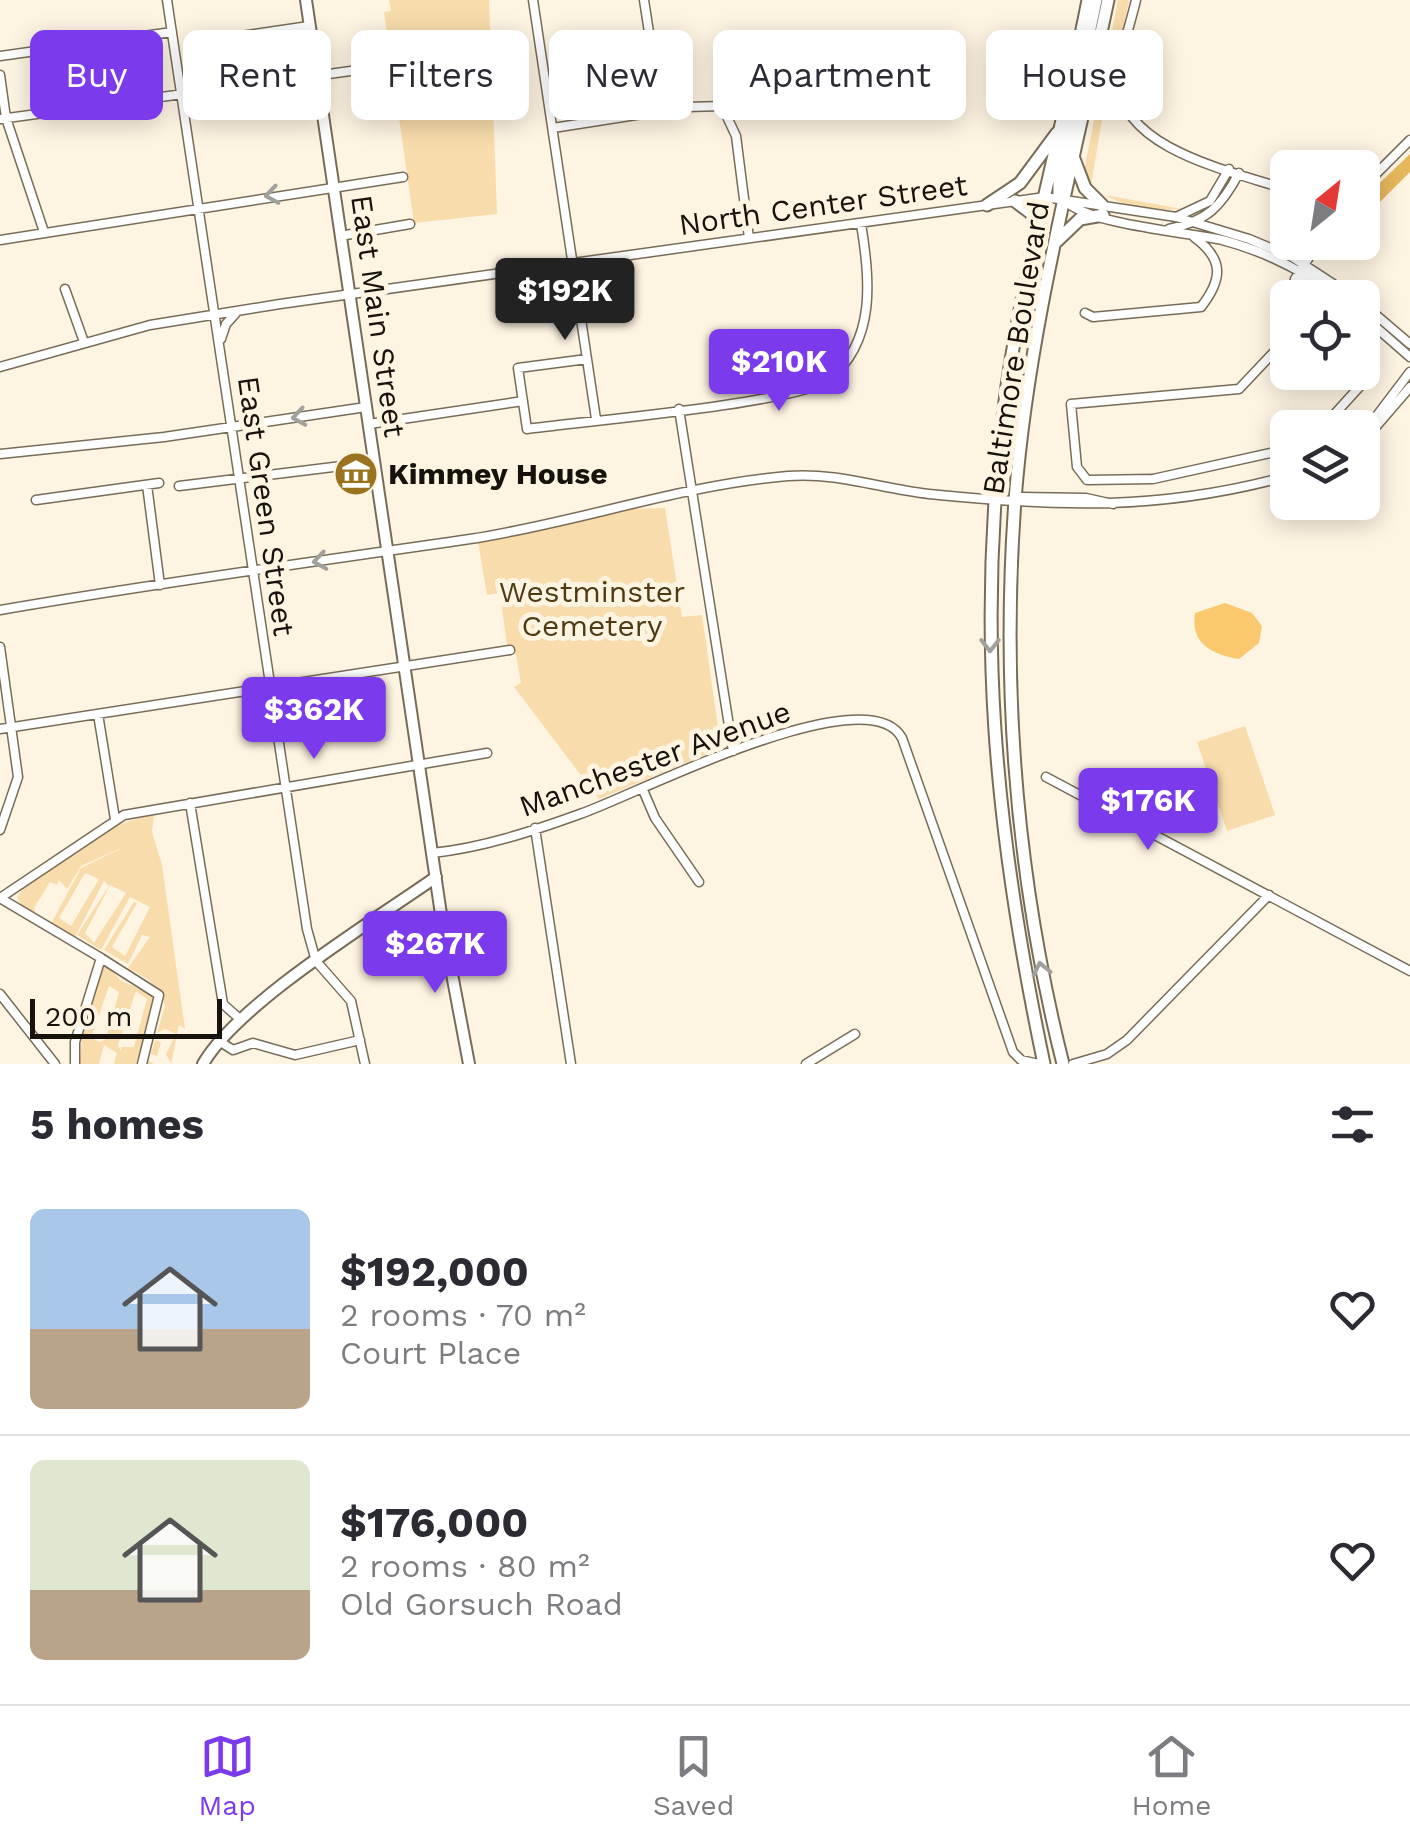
<!DOCTYPE html>
<meta charset="utf-8">
<style>
:root{--surface:#fff;--page:#f7f7f7;--text:#2b2b33;--muted:#7c7c81;--line:#e1e1e2;--accent:#7c3aed}
body{margin:0;font-family:"Work Sans",sans-serif;background:var(--page);color:var(--text);height:100vh;display:flex;flex-direction:column;font-size:38px;white-space:nowrap}
*{box-sizing:border-box;margin:0}
p{font-size:32px;color:var(--muted)}
.icon{flex:none;width:55px;height:55px;fill:none;stroke:currentColor;stroke-width:2;stroke-linecap:round;stroke-linejoin:round}
.map{position:relative;height:1064px;overflow:hidden}
.drawer{display:flex;flex-direction:column;background:var(--surface);flex:1}
.drawer>*{flex:none}
.hud{position:absolute;left:30px;top:30px;width:1350px;height:90px;display:flex;gap:20px}
.needle{width:65px;rotate:30deg}
.fabs{position:absolute;left:1270px;top:150px;display:grid;gap:20px}
.fabs a{display:grid;place-items:center;width:110px;height:110px;border-radius:15px;background:var(--surface);box-shadow:0 5px 25px #0003;font-size:50px}
.scale{position:absolute;left:30px;bottom:25px;width:192px;box-sizing:border-box;padding-left:10px;border:5px solid #17120b;border-top:0;font-size:28px;line-height:35px;white-space:nowrap;color:#17120b;-webkit-text-stroke:8px #fef4e2;paint-order:stroke}
.price{position:absolute;translate:-50% -85px;padding:0 22px;border-radius:10px;background:var(--accent);color:#fff;font-size:32px;line-height:65px;filter:drop-shadow(0 2px 5px #0008)}
.price::after{content:'';position:absolute;left:50%;top:60px;width:30px;height:22px;margin-left:-15px;background:inherit;clip-path:polygon(0 0,100% 0,50% 100%)}
.price.active{background:#222;color:#fff}
ul{padding:0;list-style:none}
li{display:flex;align-items:center;gap:30px;height:250px;padding:0 30px}
li+li{border-top:2px solid var(--line)}
li span{display:grid;place-items:center;flex:none;width:280px;height:200px;border-radius:15px;color:#555}
li>.icon{margin-inline-start:auto}
span .icon{width:120px;height:120px;fill:#fffc;stroke-width:1}
li b{font-size:42px}
h2{display:flex;justify-content:space-between;align-items:center;height:120px;padding:0 30px;font-size:42px}
.tag{padding:0 35px;border-radius:15px;background:var(--surface);box-shadow:0 5px 25px #0003;font-size:35px;line-height:90px}
.tag.active{background:var(--accent);color:#fff}
.menu{display:flex;justify-content:space-around;align-items:center;height:140px;border-top:2px solid var(--line);background:var(--surface);font-size:28px;color:var(--muted)}
.menu a{display:grid;justify-items:center;gap:5px}
.menu .active{color:var(--accent)}
.map>svg:first-child{display:block}
</style>
<div class="map">
<svg width="1410" height="1064" viewBox="0 0 1410 1064">
<rect width="100%" height="100%" fill="#fef4e2"/>
<path fill="#f8dcab" fill-rule="evenodd" d="M389,0H489L497,214L414,223L384,12L391,11Z
M1118,0H1129L1113,80L1117,105L1106,110L1102,119L1091,186L1105,195L1182,209C1150,212 1101,204 1083,176Z
M665,508L682,617L702,615L721,748L599,799L514,687L521,683L516,655L507,646L500,593L487,595L478,541L630,509Z
M1245,726L1275,815L1227,831L1197,742Z
M154,814L152,832L162,865L185,1029L179,1025L171,1064L166,1054L176,1034L165,1029L157,1033L155,1040L161,1042L157,1056L151,1054L149,1061L154,1064H148L165,1006C160,985 148,979 128,968L150,937L142,935L128,964L104,950L134,902L137,903L112,947L125,956L150,907L130,897L101,950L77,935L109,886L104,881L75,937L45,922H52L81,868L128,845L81,866L67,889L59,880L57,885L50,882L34,908L36,916L24,910L17,897L27,884L116,825ZM85,873L99,879L71,926L59,918ZM110,885L126,893L94,943L85,933Z
M101,967H109L120,980L156,997L136,1064H114L117,1053L104,1045L99,1064H79L84,1025L87,1029L84,1022ZM109,986L119,992L106,1039L100,1042L91,1038ZM136,991L147,999L134,1047H121V1051L118,1045Z"/>
<path fill="#e7b75c" d="M1410,154V172L1363,219V199Z"/>
<path fill="#fac96f" d="M1225,603L1252,613L1262,626L1259,643L1239,659C1212,655 1190,643 1195,613Z"/>
<g fill="none" stroke-linecap="round" stroke-linejoin="round">
<defs>
<path id="minor" d="M167,0L307,929L316,961L351,1001L365,1064
M533,0L596,419
M644,0L661,110
M1136,0C1130,26 1118,57 1120,84C1122,150 1236,172 1288,190
M241,36L309,26
M0,56L172,32
M0,75L6,118L44,232
M0,119L387,66
M553,128L687,107L722,106L736,136L749,238
M1362,188L1410,140
M1065,201C1091,225 1186,232 1222,240C1265,251 1305,272 1341,298
M1176,217L1210,201L1229,169
M1169,229C1207,221 1221,207 1239,173
M340,236L410,224
M0,240L403,177
M65,289L84,342
M1291,298L1295,279L1319,242
M1301,298L1302,272
M1362,303L1410,344
M1085,313L1093,317L1201,307C1223,279 1224,259 1194,237
M1362,315L1410,357
M1288,337L1239,389L1071,404L1077,467L1087,480L1153,479L1288,449
M221,339L226,324L236,313
M587,359L518,368L527,429C578,422 798,403 828,380C877,342 870,277 861,224
M0,367L150,325L280,304L1045,197L1176,217L1249,239L1292,257L1355,298
M679,409L733,751
M369,424L523,401
M1322,428L1371,374L1373,358L1362,344
M1366,430L1410,372
M1365,431L1374,429L1410,387
M0,454L164,437L366,407
M147,485L160,585
M179,486L374,462
M1020,497L1086,498L1113,504
M36,500L159,483
M0,610C156,583 313,562 470,539C576,523 680,485 788,476C837,472 882,489 929,494C1058,507 1161,511 1288,476
M0,647L18,777L0,830
M98,714L115,819
M0,729L510,650
M1046,777L1410,971
M643,790L655,818L699,882
M190,803L223,1004L241,1020
M535,828L571,1064
M432,853C482,848 533,831 580,814C633,796 867,674 902,738L1013,1052L1021,1060L1039,1064
M0,898L124,815L487,753
M0,898L101,958
M0,994L55,1064
M219,1041L233,1050L253,1043L295,1055L360,1040
M75,1064V1042L101,958L159,995L142,1064
M806,1064L855,1034
M1073,1064L1107,1054L1127,1040L1269,895"/>
<path id="major" d="M306,0L442,921L469,1064
M203,1064C238,1003 375,920 436,877"/>
<path id="highway" d="M1074,159L1085,188L1102,205
M1015,201L1031,213L1038,227
M1065,201L1059,194V176L1096,0
M987,205L1020,183L1057,133
M1057,241L1080,219L1103,215
M1044,1064C995,832 974,623 1007,386C1026,256 1063,129 1088,0
M1063,1064C1016,877 1001,692 1015,500C1028,331 1073,165 1108,0"/>
</defs>
<use href="#minor" stroke="#786c59" stroke-width="11"/>
<use href="#major" stroke="#786c59" stroke-width="14"/>
<use href="#highway" stroke="#786c59" stroke-width="15"/>
<use href="#minor" stroke="#fff" stroke-width="8"/>
<use href="#major" stroke="#fff" stroke-width="10"/>
<use href="#highway" stroke="#fff" stroke-width="11"/>
</g>
<defs><path id="oneway-chevron" d="M-2-3.5L2.5 0L-2 3.5" fill="none" stroke-width="1.6" stroke-linecap="round" stroke-linejoin="round" transform="scale(2.5)"/></defs>
<g stroke="#a2a09d">
<use href="#oneway-chevron" transform="translate(272 195) rotate(171)"/>
<use href="#oneway-chevron" transform="translate(299 417) rotate(171)"/>
<use href="#oneway-chevron" transform="translate(320 561) rotate(171)"/>
<use href="#oneway-chevron" transform="translate(990 645) rotate(90)"/>
<use href="#oneway-chevron" transform="translate(1041 969) rotate(-102)"/>
</g>
<defs>
<symbol id="museum-disc" viewBox="-11 -11 22 22"><circle r="9.5" fill="#9a731f" stroke="#fef4e2"/><path d="M0-6L6-3V-2H-6V-3ZM-5-1h2V3h-2ZM-1-1h2V3h-2ZM3-1h2V3H3ZM-6 4H6V6H-6Z" fill="#fff"/></symbol>
</defs>
<g fill-rule="evenodd">
<use href="#museum-disc" x="331" y="449" width="50" height="50"/>
</g>
<g text-anchor="middle" stroke-width="10" stroke-linejoin="round" paint-order="stroke">
<g font-size="30" fill="#17120b" stroke="#fef4e2">
<text transform="translate(823 205) rotate(-8)" y="10">North Center Street</text>
<text transform="translate(378 316) rotate(82)" y="10">East Main Street</text>
<text transform="translate(1016 348) rotate(-81)" y="10">Baltimore Boulevard</text>
<text transform="translate(266 506) rotate(82)" y="10">East Green Street</text>
<text transform="translate(655 759) rotate(-20)" y="10">Manchester Avenue</text>
</g>
<g font-size="30" font-weight="bold" fill="#17120b" stroke="#fef4e2" text-anchor="start">
<text x="388" y="484">Kimmey House</text>
</g>
<g font-size="30" fill="#4e3b14" stroke="#fef4e2">
<text x="592" y="602">Westminster<tspan x="592" dy="34">Cemetery</tspan></text>
</g>
</g>
</svg>
<div class="fabs">
<a><svg class="needle" viewBox="-14 -14 28 28"><path d="M0-13l5 13h-10z" fill="#e53935"/><path d="M0 13l5-13h-10z" fill="#7c7c81"/></svg></a>
<a><svg class="icon" aria-label="locate" viewBox="0 0 24 24"><circle cx="12" cy="12" r="6"/><path d="M12 2v4M12 18v4M2 12h4M18 12h4"/></svg></a>
<a><svg class="icon" aria-label="layers" viewBox="0 0 24 24"><path d="M12 4l9 5-9 5-9-5zM3 14l9 5 9-5"/></svg></a>
</div>
<div class="scale">200 m</div>
<b class="price active" style="left:565px;top:343px">$192K</b>
<b class="price" style="left:779px;top:414px">$210K</b>
<b class="price" style="left:314px;top:762px">$362K</b>
<b class="price" style="left:1148px;top:853px">$176K</b>
<b class="price" style="left:435px;top:996px">$267K</b>
<div class="hud">
<a class="tag active">Buy</a>
<a class="tag">Rent</a>
<a class="tag">Filters</a>
<a class="tag">New</a>
<a class="tag">Apartment</a>
<a class="tag">House</a>
</div>
</div>
<section class="drawer">
<h2>5 homes<svg class="icon" aria-label="filters" viewBox="0 0 24 24"><path d="M4 7h16M4 17h16"/><circle cx="9" cy="7" r="2"/><circle cx="15" cy="17" r="2"/></svg></h2>
<ul>
<li><span style="background:linear-gradient(#a9c7e8 60%,#b9a48a 0)"><svg class="icon" aria-label="home" viewBox="0 0 24 24"><path d="M3 11l9-7 9 7M6 9v11h12V9"/></svg></span><div><b>$192,000</b><p>2 rooms · 70 m²</p><p>Court Place</p></div><svg class="icon" aria-label="heart" viewBox="0 0 24 24"><path d="M12 20l-8-8c-3-5 5-10 8-4 3-6 11-1 8 4z"/></svg></li>
<li><span style="background:linear-gradient(#dfe7d0 65%,#b9a48a 0)"><svg class="icon" aria-label="home" viewBox="0 0 24 24"><path d="M3 11l9-7 9 7M6 9v11h12V9"/></svg></span><div><b>$176,000</b><p>2 rooms · 80 m²</p><p>Old Gorsuch Road</p></div><svg class="icon" aria-label="heart" viewBox="0 0 24 24"><path d="M12 20l-8-8c-3-5 5-10 8-4 3-6 11-1 8 4z"/></svg></li>
</ul>
</section>
<nav class="menu">
<a class="active"><svg class="icon" aria-label="map" viewBox="0 0 24 24"><path d="M3 6l6-2 6 2 6-2v14l-6 2-6-2-6 2zM9 4v14M15 6v14"/></svg>Map</a>
<a><svg class="icon" aria-label="saved" viewBox="0 0 24 24"><path d="M7 4h10v16l-5-4-5 4z"/></svg>Saved</a>
<a><svg class="icon" aria-label="home" viewBox="0 0 24 24"><path d="M3 11l9-7 9 7M6 9v11h12V9"/></svg>Home</a>
</nav>
